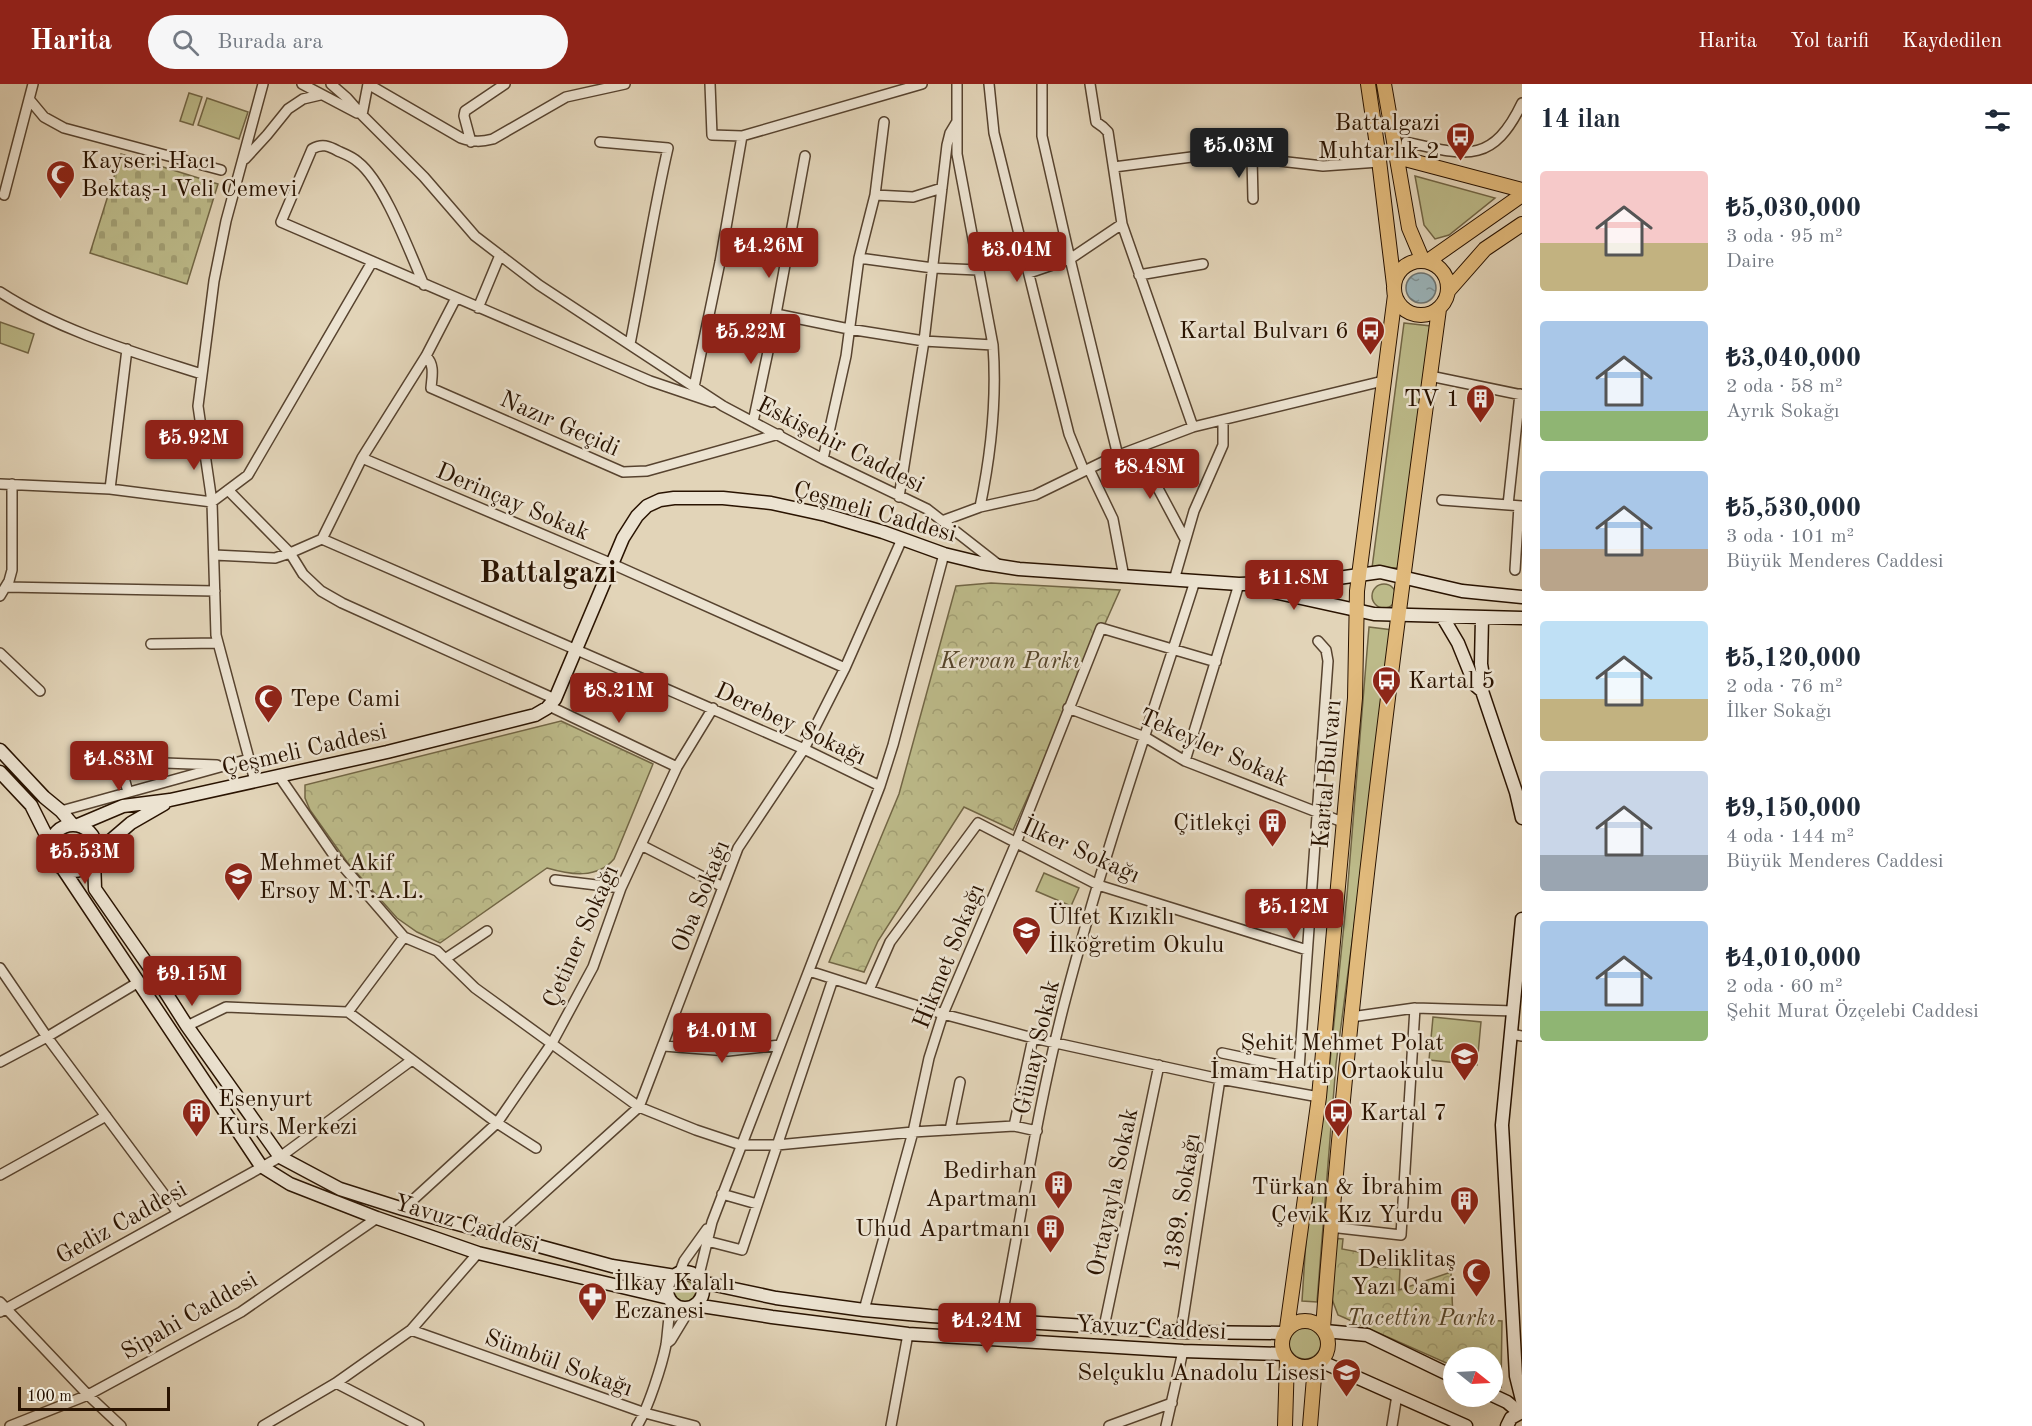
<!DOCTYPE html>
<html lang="tr">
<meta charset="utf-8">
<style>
:root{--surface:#fff;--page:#f6f6f7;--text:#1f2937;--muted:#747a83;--accent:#8f2418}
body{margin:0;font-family:"Old Standard TT",serif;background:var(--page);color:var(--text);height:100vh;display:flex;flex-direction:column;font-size:22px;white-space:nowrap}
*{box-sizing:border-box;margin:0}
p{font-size:20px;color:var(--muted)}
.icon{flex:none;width:33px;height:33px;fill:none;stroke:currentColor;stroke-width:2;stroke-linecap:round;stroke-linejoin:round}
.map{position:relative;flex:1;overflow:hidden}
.details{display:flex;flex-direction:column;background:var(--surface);width:510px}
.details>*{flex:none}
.needle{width:39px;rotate:108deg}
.controls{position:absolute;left:1443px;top:1263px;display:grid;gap:12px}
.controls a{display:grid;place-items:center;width:60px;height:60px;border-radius:50%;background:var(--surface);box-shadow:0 6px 24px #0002;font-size:30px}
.scale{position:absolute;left:18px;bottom:15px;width:152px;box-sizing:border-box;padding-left:6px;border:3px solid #291301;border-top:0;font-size:16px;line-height:21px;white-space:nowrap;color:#291301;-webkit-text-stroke:4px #ece3d1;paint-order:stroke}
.price{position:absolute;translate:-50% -51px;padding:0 14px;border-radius:6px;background:var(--accent);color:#fff;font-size:20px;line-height:39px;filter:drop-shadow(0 2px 3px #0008)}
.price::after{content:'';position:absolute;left:50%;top:36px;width:18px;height:14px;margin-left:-9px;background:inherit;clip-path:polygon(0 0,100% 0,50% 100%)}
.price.on{background:#222;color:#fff}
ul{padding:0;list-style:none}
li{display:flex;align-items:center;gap:18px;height:150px;padding:0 18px}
li span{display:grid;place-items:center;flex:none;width:168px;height:120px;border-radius:6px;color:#555}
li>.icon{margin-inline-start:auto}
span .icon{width:72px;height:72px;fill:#fffc;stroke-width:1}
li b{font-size:26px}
h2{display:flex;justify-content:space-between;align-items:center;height:72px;padding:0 18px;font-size:26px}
header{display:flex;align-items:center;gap:36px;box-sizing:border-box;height:84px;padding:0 30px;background:var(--accent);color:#fff}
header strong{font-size:28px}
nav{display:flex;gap:33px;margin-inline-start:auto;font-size:21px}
.search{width:420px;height:54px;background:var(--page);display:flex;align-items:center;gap:15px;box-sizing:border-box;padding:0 21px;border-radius:33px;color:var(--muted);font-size:22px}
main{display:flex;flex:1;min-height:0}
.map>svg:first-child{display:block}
</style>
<header>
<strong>Harita</strong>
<div class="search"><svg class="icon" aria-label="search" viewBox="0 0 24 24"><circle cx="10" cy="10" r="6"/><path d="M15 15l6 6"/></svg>Burada ara</div>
<nav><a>Harita</a><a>Yol tarifi</a><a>Kaydedilen</a></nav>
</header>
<main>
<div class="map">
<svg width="1522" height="1342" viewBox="0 0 1522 1342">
<defs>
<pattern id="forest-crowns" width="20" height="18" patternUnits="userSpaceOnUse" patternTransform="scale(1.5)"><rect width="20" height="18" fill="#bcba89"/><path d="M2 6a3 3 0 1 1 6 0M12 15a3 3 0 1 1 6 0" fill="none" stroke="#a29f74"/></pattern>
<pattern id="cemetery-stones" width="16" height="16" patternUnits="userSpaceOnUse" patternTransform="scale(1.5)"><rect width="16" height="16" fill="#bcba89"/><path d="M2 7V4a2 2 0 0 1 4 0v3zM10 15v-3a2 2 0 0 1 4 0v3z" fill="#a29f74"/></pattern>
<pattern id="water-ripples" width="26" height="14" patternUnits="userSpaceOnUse" patternTransform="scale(1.5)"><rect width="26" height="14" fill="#9bb5bb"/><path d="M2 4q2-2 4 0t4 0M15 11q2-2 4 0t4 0" fill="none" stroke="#7e9296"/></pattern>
</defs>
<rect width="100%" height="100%" fill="#e2d4b8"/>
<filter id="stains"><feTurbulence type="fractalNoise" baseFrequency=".00333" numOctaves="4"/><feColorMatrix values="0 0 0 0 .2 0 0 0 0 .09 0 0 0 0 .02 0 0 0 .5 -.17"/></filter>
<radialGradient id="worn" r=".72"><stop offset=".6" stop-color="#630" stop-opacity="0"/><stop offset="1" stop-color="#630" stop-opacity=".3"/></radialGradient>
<path fill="#bcba89" stroke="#726645" stroke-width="1.5" d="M189,9L202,13L193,41L180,37Z
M207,14L248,28L239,55L198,41Z
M1415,92L1495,114L1449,151L1435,155L1424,141Z
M0,238L34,250L28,269L0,259Z
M1404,239L1431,242L1400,484H1372Z
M1372 512a12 12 0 1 1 24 0a12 12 0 1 1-24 0Z
M1369,543L1393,546L1336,980L1317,1218L1302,1217L1309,1110L1330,978L1347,811Z
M60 764a13 13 0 1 1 26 0a13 13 0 1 1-26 0Z
M1044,789L1079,804L1071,822L1036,807Z
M1433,933L1481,938L1477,981L1429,976Z
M674 1208a11 11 0 1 1 22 0a11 11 0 1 1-22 0Z
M1289 1259a16 16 0 1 1 32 0a16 16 0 1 1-32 0Z"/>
<path fill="url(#forest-crowns)" stroke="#726645" stroke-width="1.5" d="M991,499L1120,506L1013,746L964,723L878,857L864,888L829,878L899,710L956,502Z
M561,637L653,680L614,775C597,795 571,791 547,784L440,859L417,848L397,834L347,778L310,726L305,714V701Z
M1332,1154L1343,1155L1342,1165L1364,1169L1363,1182L1400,1185L1399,1206L1451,1188L1453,1234L1502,1237L1501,1303L1493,1299L1492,1274H1454L1453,1282L1338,1231L1332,1215Z"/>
<path fill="url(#cemetery-stones)" stroke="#726645" stroke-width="1.5" d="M121,70L218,100L187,200L90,169Z"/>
<path fill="url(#water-ripples)" stroke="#6d7471" stroke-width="1.5" d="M1406 204a15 15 0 1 1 30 0a15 15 0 1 1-30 0Z"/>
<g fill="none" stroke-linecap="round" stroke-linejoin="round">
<defs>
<path id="street" d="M302,0L357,29
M331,0L347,14L362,31L424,93L475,152L539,201L723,322L823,375L927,425L1000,482
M368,0L461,54C473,58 481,58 493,55L566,13L625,0
M710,0L712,51L742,52L922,0
M957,0V70L993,261C997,315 991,370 980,423
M989,0L994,49L1035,215L1069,350L1084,387
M1042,0V52L1070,175L1118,372
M1090,0L1096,38L1103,43L1108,48L1122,140L1193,343
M29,15L44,33L64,44L221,86
M362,31L368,0
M471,58L464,32L465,27L505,0
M600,58L668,64C653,129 643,195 630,260
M805,72L776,230L849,245L924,257L993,261
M1252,74L1253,115
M245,75L267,51L288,25L303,15L320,11
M1405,75L1406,58C1464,71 1492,82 1522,19
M1114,83L1238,67L1248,70L1252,74L1323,82L1379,78
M4,111L33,0
M875,111L913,113L942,104
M859,174L933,184L978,186
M1029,189L1070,175L1122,140
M1139,191L1203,180
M424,201C410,169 384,98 358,78C353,73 345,70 338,67C329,62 322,59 312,65L281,138L650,297L712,318
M0,208C60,247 133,268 201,290
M478,224L500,171
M426,272C435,281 432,292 431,304L623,388L647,387L779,350
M1430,292L1522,311
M694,303L720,178L742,52
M753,338L776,230
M1137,365L1185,455
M362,374L610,479L845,584
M823,375L846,272L859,174L875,111L884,38
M1089,385L1113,435L1124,493
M0,400L110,405L212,418L248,391L372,178
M110,405L127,265
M228,406L290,469L303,490L321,507L342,519L555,615
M899,413L924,257L947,61L950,49L956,39
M1442,416L1522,422
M1508,421L1520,310
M942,437L980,423L1035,411L1111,374L1193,343L1383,297
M322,455L804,665L880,702
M214,471L275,474L290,469L322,455L362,374L426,272L456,214
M1515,486L1519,422
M1174,496L1194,427L1223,361V336
M6,503L215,507
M0,512L9,497L12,486V400
M151,560L218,559
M0,569L40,607
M549,622L677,683
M1068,624L1145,653L1185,677L1345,739
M119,676L128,708
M1185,677L1239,500
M139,678L217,681
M279,692L335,773L404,853L437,867L475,904L639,1023L696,1046L741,1061H777L913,1048L1014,1042L1037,1047
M255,697L216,551L212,418L198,322L214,197L226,137L263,0
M61,727L249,675
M641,761L723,803
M555,796L621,804
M445,875L487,847
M0,884L47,953L178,1129
M809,887L943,930L1033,954L1220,995L1319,1013
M869,906L890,858L978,739L1098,801L1307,866
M348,928L497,1039L536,1064
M1351,933L1415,924L1514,927
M187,942L226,923L348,928L404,853
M1511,950L1522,952
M664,962L728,967L780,961
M1222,969L1321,990
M0,978L47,953L137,899
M1299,985L1328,577L1326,566L1318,557
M1014,1042L1033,954
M950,1046L960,998
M0,1091L106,1032
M722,1110L757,1120
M403,1125L497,1039L552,959L593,883L621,804L677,683L713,624
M1330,1143L1401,1151L1415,924
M497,1151L639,1023L738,764L804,665L845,584L902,455
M707,1157L742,1166L833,895
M679,1190L684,1177L707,1145
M698,1195L712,1138L880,702L893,661L944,470
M0,1218L88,1311L121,1342
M864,1226L913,1048L929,974L943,930L1016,759L1101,544L1216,578
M0,1228L280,1073L412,976
M1001,1237C1022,1129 1038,1019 1066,913C1103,772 1151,635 1195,497
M1104,1243L1159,981
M411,1246L645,1329L695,1342
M1181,1248L1220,995
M666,1260L671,1256L691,1223
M336,1299L419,1342
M10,1342L88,1311L241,1228L377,1134
M263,1342L336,1299L411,1246L478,1169
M637,1342C648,1325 662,1281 666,1261C668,1247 668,1233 672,1218
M891,1342L908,1250
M1109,1342L1172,1319
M1166,1342L1183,1267
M1392,1342L1397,1311"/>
<path id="secondary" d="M1256,504L1374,530L1522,534
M1442,532L1458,559L1475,601L1482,607
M1482,534L1481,580L1484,598L1482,607L1516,708L1522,734
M0,666L44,713L61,727L72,740
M0,688L31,721L50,759
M50 764a23 23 0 1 1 46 0a23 23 0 1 1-46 0Z
M78,741L123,722L170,716L387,668L535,631L547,624L555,615L623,454L637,432L647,422L660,416L674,414H723L771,419L826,431L883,448L944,470L981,479L1019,485L1239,500L1317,497L1380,488L1462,507L1522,513
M96,769L131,739L164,720
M94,775L95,805L152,887L187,942L280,1073L340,1105L403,1125L612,1182L675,1192
M63,785L261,1082L290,1100L377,1134L478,1169L669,1214
M1522,835L1502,1041L1516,1292L1522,1316
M667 1206a18 18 0 1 1 36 0a18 18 0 1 1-36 0Z
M701,1198L776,1214L864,1226L931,1232L1181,1248L1284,1249
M695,1221L772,1233L908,1250L1183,1267L1284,1270
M1325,1247L1367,1251L1454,1293
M1320,1277L1466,1342
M1492,1311L1507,1318L1520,1329
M1507,1342L1511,1334L1522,1328"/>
<path id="primary" d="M1368,0L1378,68L1394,201
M1384,0L1409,144L1423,177
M1397,73L1522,106
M1394 204a27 27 0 1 1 54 0a27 27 0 1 1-54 0Z
M1428,177L1522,111
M1448,207L1485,165L1522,140
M1282 1260a23 23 0 1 1 46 0a23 23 0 1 1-46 0Z
M1287,1244L1319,1013L1355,614L1357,507L1395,211
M1323,1244C1349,903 1393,563 1439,225
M1285,1342L1287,1275
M1310,1342L1315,1281"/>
</defs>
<use href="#street" stroke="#57432f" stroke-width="12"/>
<use href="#secondary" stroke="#291301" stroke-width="15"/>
<use href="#primary" stroke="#291301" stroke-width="16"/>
<use href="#street" stroke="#ece3d1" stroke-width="9"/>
<use href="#secondary" stroke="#ece3d1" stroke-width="12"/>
<use href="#primary" stroke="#e1ba7c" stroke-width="14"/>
</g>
<defs>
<symbol id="bus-pin" viewBox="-11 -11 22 30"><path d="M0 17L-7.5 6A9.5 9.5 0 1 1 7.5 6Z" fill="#8f2418" stroke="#ece3d1"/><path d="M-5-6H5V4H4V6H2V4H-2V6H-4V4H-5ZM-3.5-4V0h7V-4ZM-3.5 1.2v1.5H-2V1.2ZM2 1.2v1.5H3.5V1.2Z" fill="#fff"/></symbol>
<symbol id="mosque-pin" viewBox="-11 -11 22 30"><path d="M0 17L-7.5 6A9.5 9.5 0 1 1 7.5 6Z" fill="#8f2418" stroke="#ece3d1"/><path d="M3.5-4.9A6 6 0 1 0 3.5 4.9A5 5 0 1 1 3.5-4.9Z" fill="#fff"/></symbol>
<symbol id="building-pin" viewBox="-11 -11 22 30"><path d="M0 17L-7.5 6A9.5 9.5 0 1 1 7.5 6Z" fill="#8f2418" stroke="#ece3d1"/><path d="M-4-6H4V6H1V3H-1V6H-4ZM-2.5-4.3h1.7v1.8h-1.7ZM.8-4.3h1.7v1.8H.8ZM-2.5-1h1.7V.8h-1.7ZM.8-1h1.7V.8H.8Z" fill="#fff"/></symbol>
<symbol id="school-pin" viewBox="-11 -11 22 30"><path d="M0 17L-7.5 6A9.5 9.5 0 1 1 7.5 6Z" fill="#8f2418" stroke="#ece3d1"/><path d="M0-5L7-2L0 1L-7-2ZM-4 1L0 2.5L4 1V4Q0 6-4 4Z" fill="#fff"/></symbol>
<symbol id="pharmacy-pin" viewBox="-11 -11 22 30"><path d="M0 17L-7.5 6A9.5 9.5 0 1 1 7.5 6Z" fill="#8f2418" stroke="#ece3d1"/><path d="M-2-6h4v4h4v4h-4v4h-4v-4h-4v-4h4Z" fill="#fff"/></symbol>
</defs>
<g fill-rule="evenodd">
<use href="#bus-pin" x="1444" y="36" width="33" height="45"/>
<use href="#mosque-pin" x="44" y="74" width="33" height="45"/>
<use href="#bus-pin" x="1354" y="230" width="33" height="45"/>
<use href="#building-pin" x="1464" y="298" width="33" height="45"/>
<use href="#bus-pin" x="1370" y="580" width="33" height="45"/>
<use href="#mosque-pin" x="252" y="598" width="33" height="45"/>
<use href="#building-pin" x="1256" y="722" width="33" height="45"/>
<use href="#school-pin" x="222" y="776" width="33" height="45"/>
<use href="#school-pin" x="1010" y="830" width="33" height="45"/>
<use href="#school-pin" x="1448" y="956" width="33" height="45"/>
<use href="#building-pin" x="180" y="1012" width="33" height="45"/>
<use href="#bus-pin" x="1322" y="1012" width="33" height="45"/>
<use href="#building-pin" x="1042" y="1084" width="33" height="45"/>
<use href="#building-pin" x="1448" y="1100" width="33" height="45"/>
<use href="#building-pin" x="1034" y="1128" width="33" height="45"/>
<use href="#mosque-pin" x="1460" y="1172" width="33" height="45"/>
<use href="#pharmacy-pin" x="576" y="1196" width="33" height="45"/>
<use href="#school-pin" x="1330" y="1272" width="33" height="45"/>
</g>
<g text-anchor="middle" stroke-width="5" stroke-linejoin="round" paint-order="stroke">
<g font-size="24" fill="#291301" stroke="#ece3d1" text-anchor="end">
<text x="1440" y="46">Battalgazi<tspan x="1440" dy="28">Muhtarlık 2</tspan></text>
<text x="81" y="84" text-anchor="start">Kayseri Hacı<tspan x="81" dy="28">Bektaş-ı Veli Cemevi</tspan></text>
<text x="1349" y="254">Kartal Bulvarı 6</text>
<text x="1460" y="322">TV 1</text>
<text x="1408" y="604" text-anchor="start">Kartal 5</text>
<text x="290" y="622" text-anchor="start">Tepe Cami</text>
<text x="1251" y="746">Çitlekçi</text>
<text x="259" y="786" text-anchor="start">Mehmet Akif<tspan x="259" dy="28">Ersoy M.T.A.L.</tspan></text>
<text x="1048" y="840" text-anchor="start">Ülfet Kızıklı<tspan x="1048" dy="28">İlköğretim Okulu</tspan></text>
<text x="1444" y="966">Şehit Mehmet Polat<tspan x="1444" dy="28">İmam Hatip Ortaokulu</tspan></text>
<text x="218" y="1022" text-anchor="start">Esenyurt<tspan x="218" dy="28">Kurs Merkezi</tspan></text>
<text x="1360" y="1036" text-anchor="start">Kartal 7</text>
<text x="1037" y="1094">Bedirhan<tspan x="1037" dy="28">Apartmanı</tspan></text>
<text x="1443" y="1110">Türkan &amp; İbrahim<tspan x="1443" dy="28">Çevik Kız Yurdu</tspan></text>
<text x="1030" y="1152">Uhud Apartmanı</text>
<text x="1456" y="1182">Deliklitaş<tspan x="1456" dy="28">Yazı Cami</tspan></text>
<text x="614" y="1206" text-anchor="start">İlkay Kalalı<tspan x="614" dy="28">Eczanesi</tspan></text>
<text x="1326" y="1296">Selçuklu Anadolu Lisesi</text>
</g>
<g font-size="24" fill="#291301" stroke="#ece3d1">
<text transform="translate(560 339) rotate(24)" y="8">Nazır Geçidi</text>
<text transform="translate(841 360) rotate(27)" y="8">Eskişehir Caddesi</text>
<text transform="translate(513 417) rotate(23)" y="8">Derinçay Sokak</text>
<text transform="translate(875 427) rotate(16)" y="8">Çeşmeli Caddesi</text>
<text transform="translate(791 639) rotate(25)" y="8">Derebey Sokağı</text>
<text transform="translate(1214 663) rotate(24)" y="8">Tekeyler Sokak</text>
<text transform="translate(304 665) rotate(-13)" y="8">Çeşmeli Caddesi</text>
<text transform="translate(1326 690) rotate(-85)" y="8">Kartal Bulvarı</text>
<text transform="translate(1081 766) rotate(24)" y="8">İlker Sokağı</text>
<text transform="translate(700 812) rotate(-68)" y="8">Oba Sokağı</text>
<text transform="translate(580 852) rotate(-66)" y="8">Çetiner Sokağı</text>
<text transform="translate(948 872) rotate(-68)" y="8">Hikmet Sokağı</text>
<text transform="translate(1036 963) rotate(-77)" y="8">Günay Sokak</text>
<text transform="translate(1112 1108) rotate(-78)" y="8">Ortayayla Sokak</text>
<text transform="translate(1181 1118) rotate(-81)" y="8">1389. Sokağı</text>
<text transform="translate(121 1138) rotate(-29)" y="8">Gediz Caddesi</text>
<text transform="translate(467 1139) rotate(17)" y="8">Yavuz Caddesi</text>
<text transform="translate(189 1231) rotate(-30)" y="8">Sipahi Caddesi</text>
<text transform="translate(1151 1243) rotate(3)" y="8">Yavuz Caddesi</text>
<text transform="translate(559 1278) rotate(20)" y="8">Sümbül Sokağı</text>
</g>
<g font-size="24" font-style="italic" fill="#55452a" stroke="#ece3d1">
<text x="1010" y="584">Kervan Parkı</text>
<text x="1421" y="1241">Tacettin Parkı</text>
</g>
<g font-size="30" font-weight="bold" fill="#291301" stroke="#ece3d1">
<text x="548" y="498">Battalgazi</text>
</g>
</g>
<rect width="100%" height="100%" filter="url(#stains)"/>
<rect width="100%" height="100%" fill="url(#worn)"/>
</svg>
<div class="controls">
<a><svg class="needle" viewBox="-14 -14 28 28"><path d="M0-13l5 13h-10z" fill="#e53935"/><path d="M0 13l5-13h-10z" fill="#747a83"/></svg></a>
</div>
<div class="scale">100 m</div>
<b class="price on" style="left:1239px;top:95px">₺5.03M</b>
<b class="price" style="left:769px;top:195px">₺4.26M</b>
<b class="price" style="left:1017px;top:199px">₺3.04M</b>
<b class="price" style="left:751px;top:281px">₺5.22M</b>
<b class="price" style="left:194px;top:387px">₺5.92M</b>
<b class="price" style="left:1150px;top:416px">₺8.48M</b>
<b class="price" style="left:1294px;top:527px">₺11.8M</b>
<b class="price" style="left:619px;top:640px">₺8.21M</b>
<b class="price" style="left:119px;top:708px">₺4.83M</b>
<b class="price" style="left:85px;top:801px">₺5.53M</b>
<b class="price" style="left:1294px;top:856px">₺5.12M</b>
<b class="price" style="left:192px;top:923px">₺9.15M</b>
<b class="price" style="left:722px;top:980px">₺4.01M</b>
<b class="price" style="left:987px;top:1270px">₺4.24M</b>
</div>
<section class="details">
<h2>14 ilan<svg class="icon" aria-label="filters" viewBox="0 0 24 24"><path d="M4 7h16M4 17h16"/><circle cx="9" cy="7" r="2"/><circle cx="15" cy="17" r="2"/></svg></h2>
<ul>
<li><span style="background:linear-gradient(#f6c9c9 60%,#c2b280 0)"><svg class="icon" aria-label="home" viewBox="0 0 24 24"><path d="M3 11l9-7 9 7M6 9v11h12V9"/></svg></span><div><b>₺5,030,000</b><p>3 oda · 95 m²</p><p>Daire</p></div></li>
<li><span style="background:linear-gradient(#a9c7e8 75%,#8fb573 0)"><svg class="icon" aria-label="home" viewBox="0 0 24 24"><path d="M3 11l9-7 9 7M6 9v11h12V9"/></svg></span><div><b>₺3,040,000</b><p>2 oda · 58 m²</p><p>Ayrık Sokağı</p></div></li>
<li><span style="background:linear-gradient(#a9c7e8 65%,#b9a48a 0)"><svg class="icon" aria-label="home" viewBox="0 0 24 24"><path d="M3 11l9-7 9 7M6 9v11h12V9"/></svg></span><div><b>₺5,530,000</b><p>3 oda · 101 m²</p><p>Büyük Menderes Caddesi</p></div></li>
<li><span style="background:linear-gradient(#bfe0f5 65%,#c2b280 0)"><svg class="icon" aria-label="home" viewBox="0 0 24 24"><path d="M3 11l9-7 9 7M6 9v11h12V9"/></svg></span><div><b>₺5,120,000</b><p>2 oda · 76 m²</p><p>İlker Sokağı</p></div></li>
<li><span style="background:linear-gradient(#c9d6e8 70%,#9aa5b1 0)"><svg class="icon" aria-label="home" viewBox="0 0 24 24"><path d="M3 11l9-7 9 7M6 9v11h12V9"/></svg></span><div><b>₺9,150,000</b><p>4 oda · 144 m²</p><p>Büyük Menderes Caddesi</p></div></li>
<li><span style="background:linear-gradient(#a9c7e8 75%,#8fb573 0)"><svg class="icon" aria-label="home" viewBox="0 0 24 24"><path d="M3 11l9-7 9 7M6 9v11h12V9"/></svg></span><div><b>₺4,010,000</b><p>2 oda · 60 m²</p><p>Şehit Murat Özçelebi Caddesi</p></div></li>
</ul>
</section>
</main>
